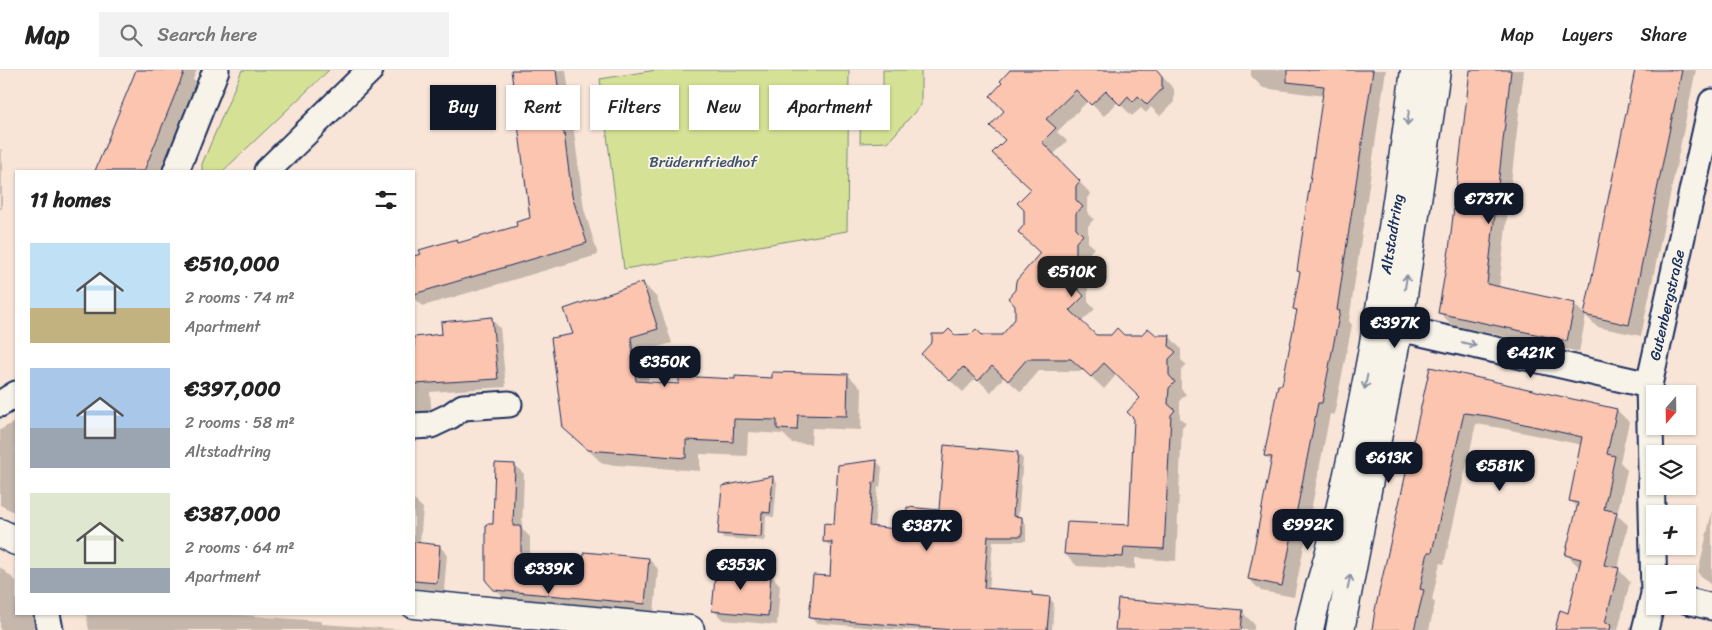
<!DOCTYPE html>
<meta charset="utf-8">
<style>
:root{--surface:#fff;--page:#f2f2f2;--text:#222;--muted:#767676;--line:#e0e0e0;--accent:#111827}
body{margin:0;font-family:Sriracha,sans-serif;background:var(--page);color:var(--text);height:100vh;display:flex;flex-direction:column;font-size:19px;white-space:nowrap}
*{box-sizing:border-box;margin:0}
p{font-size:16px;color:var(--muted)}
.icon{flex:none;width:28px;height:28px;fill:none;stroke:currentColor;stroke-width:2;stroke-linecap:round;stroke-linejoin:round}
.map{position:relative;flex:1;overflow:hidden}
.side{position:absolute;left:15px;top:100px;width:400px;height:445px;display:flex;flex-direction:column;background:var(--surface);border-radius:0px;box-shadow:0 1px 4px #0004}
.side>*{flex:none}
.top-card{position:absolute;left:430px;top:15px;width:475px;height:45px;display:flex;gap:10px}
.needle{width:32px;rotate:200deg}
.fabs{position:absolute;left:1646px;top:315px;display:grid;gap:10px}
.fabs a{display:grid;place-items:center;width:50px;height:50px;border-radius:0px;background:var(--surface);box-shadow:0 1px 4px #0004;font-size:25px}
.price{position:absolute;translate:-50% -42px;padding:0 11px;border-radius:10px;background:var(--accent);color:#fff;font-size:16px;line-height:32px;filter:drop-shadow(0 1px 2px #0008)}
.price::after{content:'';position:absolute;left:50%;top:30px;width:15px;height:11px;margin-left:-8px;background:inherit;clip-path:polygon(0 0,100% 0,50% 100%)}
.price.active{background:#222;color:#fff}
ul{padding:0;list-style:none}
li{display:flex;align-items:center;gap:15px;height:125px;padding:0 15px}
li span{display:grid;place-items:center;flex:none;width:140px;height:100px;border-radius:0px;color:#555}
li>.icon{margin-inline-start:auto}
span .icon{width:60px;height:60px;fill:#fffc;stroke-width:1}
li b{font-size:21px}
h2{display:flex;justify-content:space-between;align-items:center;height:60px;padding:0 15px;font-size:21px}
.chip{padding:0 18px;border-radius:0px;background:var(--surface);box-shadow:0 1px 4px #0004;font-size:18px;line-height:45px}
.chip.active{background:var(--accent);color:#fff}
header{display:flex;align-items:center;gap:30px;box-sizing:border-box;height:70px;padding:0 25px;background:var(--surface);border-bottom:1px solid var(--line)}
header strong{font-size:24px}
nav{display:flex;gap:28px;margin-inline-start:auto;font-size:18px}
.search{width:350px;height:45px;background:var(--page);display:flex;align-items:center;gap:12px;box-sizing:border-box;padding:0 18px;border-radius:0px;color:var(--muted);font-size:19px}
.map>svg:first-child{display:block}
</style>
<header>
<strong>Map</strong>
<div class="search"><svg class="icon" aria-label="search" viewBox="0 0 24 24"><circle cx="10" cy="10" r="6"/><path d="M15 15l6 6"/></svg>Search here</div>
<nav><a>Map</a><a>Layers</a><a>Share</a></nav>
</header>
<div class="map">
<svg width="1712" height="560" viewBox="0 0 1712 560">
<rect width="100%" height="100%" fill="#f8e5d7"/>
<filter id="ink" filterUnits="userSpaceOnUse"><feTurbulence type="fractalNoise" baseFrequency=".02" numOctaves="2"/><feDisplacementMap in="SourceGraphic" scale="10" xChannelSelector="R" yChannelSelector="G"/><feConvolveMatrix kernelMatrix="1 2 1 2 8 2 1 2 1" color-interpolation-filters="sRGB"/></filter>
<g filter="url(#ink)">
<path fill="#d5e295" stroke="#78887a" d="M242,0H329L223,101H202V94Z
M656,0H849L847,161L624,199L600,9Z
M883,0H921V35L888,72L860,73L861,27H883Z"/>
<path fill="#0003" d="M137,0H197L193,9L197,12L161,101H97Z
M513,0H566L584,139L598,185L423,236L414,228V187L456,170L460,174L519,157L531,149Z
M1012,0H1156L1174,19V32L1160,46L1151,37L1146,43L1141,38L1132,46L1118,32L1104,46L1088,31L1057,62L1067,71L1053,85L1091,124L1087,128L1088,143L1094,149L1088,156V172L1094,178L1088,185V203L1094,210L1088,216V232L1095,239L1081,252L1096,266H1169L1181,279V290L1187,295L1181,301V319L1186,324L1180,330V348L1186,353L1182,357L1176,491L1135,488V499L1077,496L1065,484L1130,457L1142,328L1117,304L1104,319L1085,301H1039L1021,322L1004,307L991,322L976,308L963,322L934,296L954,266H1003L1016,250L1041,183L1026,156L1032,119L1006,70L1004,13Z
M1251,0H1386L1349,251L1352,255L1334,345L1330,344L1294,527L1261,521L1249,509L1272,392L1265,385L1283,317L1298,242L1294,238L1301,203L1298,200L1324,26L1263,18L1251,6Z
M1471,0H1524L1499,218L1574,234L1585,245L1636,0H1696L1641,266L1597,257L1586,246L1579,282L1452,255L1440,243L1451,181Z
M0,79L2,80V139H0Z
M643,213L657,228L672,273L645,281L649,313L680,315L737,310L848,305L862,319L861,360L812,358L811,374L792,373L783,364L748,362L747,386L700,384V401L603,394L564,357L575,265Z
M491,249L500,258L506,317L430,322L432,350L414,353V268L443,266Z
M1431,298L1617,340L1629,352L1620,392L1627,400L1617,445L1628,455L1618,499L1630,512L1618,560H1556L1569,544L1580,498L1567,485L1578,438L1570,430L1582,375L1501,358L1476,354L1444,494L1440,493L1432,530L1435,533L1429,560H1374Z
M16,351V443L0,435V360Z
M1018,383L1023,389L1018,448H1021L1026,454V471H993L989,520L1031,523L1035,527L1049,528L1054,533L1052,560H901L816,553L811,548L831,508L833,477L830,476L824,471L877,392L882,397L880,417H878L874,458L906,461L940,441Z
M515,395L524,404L522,459L530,467V489L584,494L649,489L658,499L654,543L504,528L487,511L494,456Z
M772,407L777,412L774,447L766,446L765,471L724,468L719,463Z
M414,430L423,438L420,474L439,476L447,484L444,521L414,518Z
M1712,441V516L1698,503Z
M0,497L16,511V544H34L37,560H0Z
M759,501L762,504L771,505L780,515L777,555L723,550L713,540Z
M1242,542L1254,554V560H1116Z
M86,544H230L320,551L322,554L409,560H89Z"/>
<path fill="#fcc5b0" stroke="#1b2f5e" d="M136,0H185L144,101H95Z
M511,0H556L572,126L587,173L414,224V186L421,184L419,180L457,169L458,173L517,156L516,152L530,148Z
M1010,0H1157L1162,6V19L1147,35L1138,26L1133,32L1128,26L1120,35L1106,21L1091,35L1076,20L1046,49L1056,58L1042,72L1080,111L1076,116V130L1083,137L1076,143V158L1083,165L1076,172V190L1083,197L1077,204V218L1084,226L1070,240L1096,265H1111L1117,258L1124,265H1141L1148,258L1156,265H1170L1169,276L1176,282L1169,289V305L1175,312L1169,318L1168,334L1175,340L1171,345L1164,479L1124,477L1123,487L1064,484L1067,452L1129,455L1134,349L1127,342L1140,328L1104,293L1091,307L1071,289H1027L1008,311L992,296L978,311L963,297L950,311L921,284L932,272V264H944L949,259L955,265L971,264L976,259L982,265H1002L1015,249V236L1008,228L1015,220L1016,211L1040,183L1018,162L1024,155V140L1017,133L1031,119L992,83L1005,70L990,56L1004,41L990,26L1002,13L1000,11Z
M1287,0H1373L1337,240L1340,241L1322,333H1318L1282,516L1248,509L1272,387L1264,386L1278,315H1282L1297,240L1293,239L1300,202L1297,201L1324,16L1287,12Z
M1470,0H1511L1487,214L1575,233L1567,271L1438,243L1449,180Z
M1635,0H1682L1629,255L1584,245Z
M643,212L658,259L631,267L636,311L679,314V306L735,309V306L772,308V302L848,304L847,346L798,345L797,360L777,359V350L734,349L733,372L686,370V388L588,380L563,358L551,268L573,264L564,239Z
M492,247L498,309L414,314V267L442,264L441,252Z
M1430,297L1617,339L1607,384L1615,386L1604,439L1617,442L1604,495L1619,498L1605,553L1611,554L1610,560H1555L1560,540L1568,543L1581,489L1565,485L1578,433L1569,431L1582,367L1488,346L1464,343L1432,482H1428L1420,519L1424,520L1414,560H1372L1375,540Z
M944,375L1018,382L1013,446L1022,447V466H988L984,518L1032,522V525L1050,527L1047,560H953L809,548L813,505L830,506L832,472H823L824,453L834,454L838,395L877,390L875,413L873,412L869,456L905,460L907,437L939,440Z
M495,393L515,394L513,456H521V487L583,493L584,482L649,488L645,534L494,520L486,511V454H493Z
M773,406L770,443L762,442L761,467L718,464L722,416Z
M414,472L440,475L437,513L414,511Z
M716,496L760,500V503L771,504L768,546L712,541Z
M1118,529L1243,540L1241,560H1115Z"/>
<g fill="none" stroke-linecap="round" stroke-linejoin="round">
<defs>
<path id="minor" d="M176,101L216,0
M267,101L370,0
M1379,256L1417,262L1649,315
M0,334L16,324
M414,356L431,355L450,346L463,337L509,334
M1688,531L1712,537
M47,544L50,560
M1645,560L1654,524L1649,315L1712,32"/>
<path id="tertiary" d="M0,463L16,471
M414,534L690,560"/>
<path id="secondary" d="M1309,560C1315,528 1327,497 1334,465C1371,312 1395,156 1415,0
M1340,560L1398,260L1436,0"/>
</defs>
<use href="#minor" stroke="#1b2f5e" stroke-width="29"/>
<use href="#tertiary" stroke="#1b2f5e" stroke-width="31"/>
<use href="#secondary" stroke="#1b2f5e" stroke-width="31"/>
<use href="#minor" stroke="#f7f3e8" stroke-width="25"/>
<use href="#tertiary" stroke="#f7f3e8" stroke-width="28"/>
<use href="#secondary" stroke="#f7f3e8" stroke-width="28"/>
</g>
<defs><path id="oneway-shaft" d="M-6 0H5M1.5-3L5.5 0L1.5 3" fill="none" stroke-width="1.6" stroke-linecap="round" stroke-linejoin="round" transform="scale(1.25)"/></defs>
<g stroke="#8991a3">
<use href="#oneway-shaft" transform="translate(1408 48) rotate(97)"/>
<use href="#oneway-shaft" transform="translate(1406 212) rotate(-81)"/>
<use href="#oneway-shaft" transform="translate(1469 274) rotate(13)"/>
<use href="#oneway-shaft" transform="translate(1366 312) rotate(101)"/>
<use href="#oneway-shaft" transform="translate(1349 512) rotate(-79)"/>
</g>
</g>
<g text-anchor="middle" stroke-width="4" stroke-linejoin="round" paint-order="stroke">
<g font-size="15" fill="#405369" stroke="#f7f3e8">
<text x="703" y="97">Brüdernfriedhof</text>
</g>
<g font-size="15" fill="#1b2f5e" stroke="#f7f3e8">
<text transform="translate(1392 164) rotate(-81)" y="5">Altstadtring</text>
<text transform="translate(1667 235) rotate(-77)" y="5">Gutenbergstraße</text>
</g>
</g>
</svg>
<div class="fabs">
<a><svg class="needle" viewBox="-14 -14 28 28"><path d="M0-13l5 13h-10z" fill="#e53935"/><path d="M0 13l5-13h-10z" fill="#767676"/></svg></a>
<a><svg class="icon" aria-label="layers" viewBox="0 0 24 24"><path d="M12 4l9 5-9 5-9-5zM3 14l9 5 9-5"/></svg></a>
<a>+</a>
<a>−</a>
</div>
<b class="price" style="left:1489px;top:155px">€737K</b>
<b class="price active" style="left:1072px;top:228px">€510K</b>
<b class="price" style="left:1395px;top:279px">€397K</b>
<b class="price" style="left:1531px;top:309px">€421K</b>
<b class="price" style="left:665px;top:318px">€350K</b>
<b class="price" style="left:1389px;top:414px">€613K</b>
<b class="price" style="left:1500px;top:422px">€581K</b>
<b class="price" style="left:1308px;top:481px">€992K</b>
<b class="price" style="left:927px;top:482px">€387K</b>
<b class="price" style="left:741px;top:521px">€353K</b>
<b class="price" style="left:549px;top:525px">€339K</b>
<div class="top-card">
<a class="chip active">Buy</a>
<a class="chip">Rent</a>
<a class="chip">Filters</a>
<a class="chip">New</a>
<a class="chip">Apartment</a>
</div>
<section class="side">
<h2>11 homes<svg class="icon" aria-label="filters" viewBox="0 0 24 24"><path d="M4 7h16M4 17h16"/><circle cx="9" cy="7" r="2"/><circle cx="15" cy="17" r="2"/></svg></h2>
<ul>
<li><span style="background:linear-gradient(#bfe0f5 65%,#c2b280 0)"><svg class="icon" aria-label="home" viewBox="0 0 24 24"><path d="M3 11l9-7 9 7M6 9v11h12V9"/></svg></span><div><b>€510,000</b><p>2 rooms · 74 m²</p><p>Apartment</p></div></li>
<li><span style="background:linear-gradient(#a9c7e8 60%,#9aa5b1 0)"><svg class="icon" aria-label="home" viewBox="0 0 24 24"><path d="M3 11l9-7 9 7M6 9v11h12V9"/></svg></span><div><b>€397,000</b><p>2 rooms · 58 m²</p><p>Altstadtring</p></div></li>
<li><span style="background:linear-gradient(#dfe7d0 75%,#9aa5b1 0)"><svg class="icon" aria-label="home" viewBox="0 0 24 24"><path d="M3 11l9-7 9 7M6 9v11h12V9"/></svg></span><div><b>€387,000</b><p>2 rooms · 64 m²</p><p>Apartment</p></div></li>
</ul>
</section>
</div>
